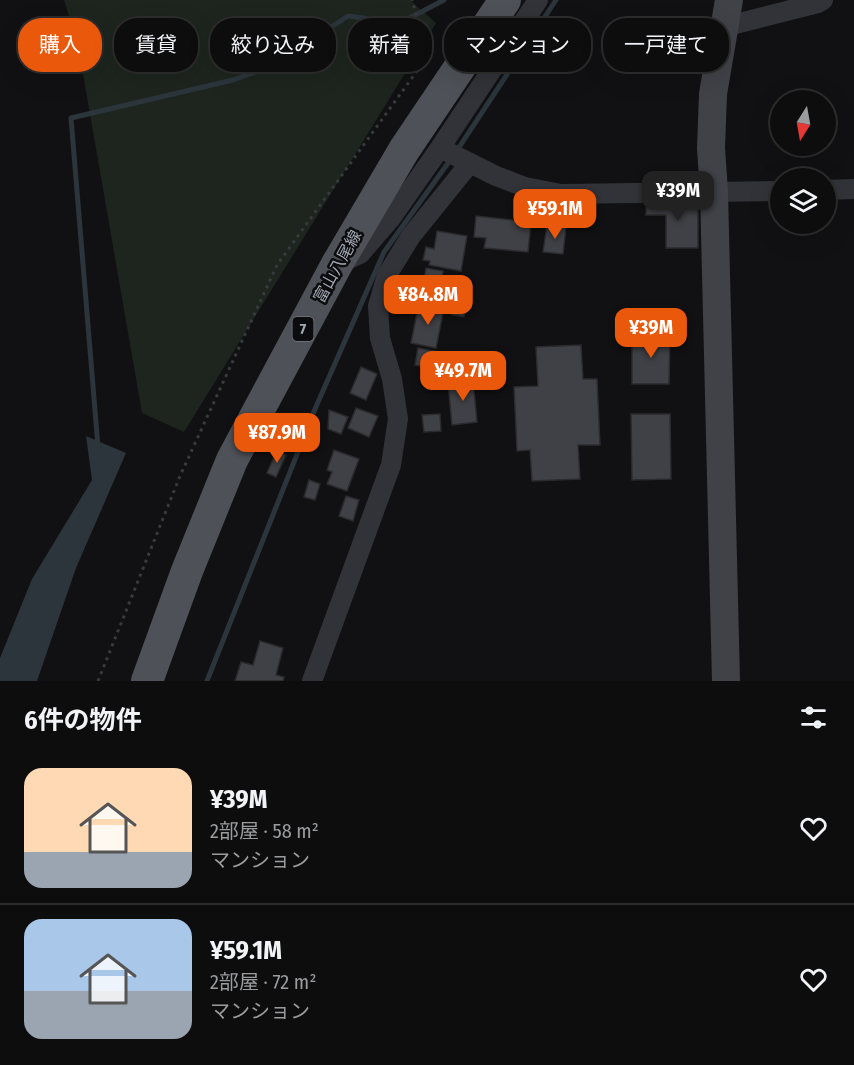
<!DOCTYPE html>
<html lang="ja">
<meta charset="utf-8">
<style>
:root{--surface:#0d0d0e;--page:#161617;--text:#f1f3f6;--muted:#9a9c9e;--line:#2d2d2e;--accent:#ea580c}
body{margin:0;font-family:"Fira Sans Condensed","Noto Sans JP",sans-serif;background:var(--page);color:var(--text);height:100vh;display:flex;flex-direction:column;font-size:22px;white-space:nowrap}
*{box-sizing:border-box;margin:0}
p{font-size:20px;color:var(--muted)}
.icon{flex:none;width:33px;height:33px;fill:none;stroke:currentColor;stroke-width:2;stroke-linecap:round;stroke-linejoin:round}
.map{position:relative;height:681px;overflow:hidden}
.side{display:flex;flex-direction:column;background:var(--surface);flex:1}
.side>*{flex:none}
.top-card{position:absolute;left:18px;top:18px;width:819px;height:54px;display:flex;gap:12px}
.needle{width:39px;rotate:191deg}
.buttons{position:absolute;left:770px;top:90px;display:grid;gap:12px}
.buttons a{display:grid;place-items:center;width:66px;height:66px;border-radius:50%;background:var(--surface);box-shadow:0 6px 24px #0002,0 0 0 2px var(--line);font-size:30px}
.price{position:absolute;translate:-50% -51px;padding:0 14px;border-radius:12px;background:var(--accent);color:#fff;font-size:20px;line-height:39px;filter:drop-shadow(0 2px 3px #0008)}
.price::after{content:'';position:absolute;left:50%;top:36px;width:18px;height:14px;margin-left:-9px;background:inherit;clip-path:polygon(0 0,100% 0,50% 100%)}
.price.selected{background:#222;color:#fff}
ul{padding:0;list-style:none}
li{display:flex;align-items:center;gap:18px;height:150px;padding:0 24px}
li+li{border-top:2px solid var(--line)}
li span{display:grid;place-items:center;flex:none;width:168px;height:120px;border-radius:18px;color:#555}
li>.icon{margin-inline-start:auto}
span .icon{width:72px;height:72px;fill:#fffc;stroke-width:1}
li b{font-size:26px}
h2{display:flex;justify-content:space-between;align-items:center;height:72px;padding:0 24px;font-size:26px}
.pill{padding:0 21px;border-radius:24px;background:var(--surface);box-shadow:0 6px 24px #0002,0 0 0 2px var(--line);font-size:21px;line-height:54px}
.pill.selected{background:var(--accent);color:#fff}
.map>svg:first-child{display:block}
</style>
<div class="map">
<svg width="854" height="681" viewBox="0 0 854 681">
<rect width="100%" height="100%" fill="#111113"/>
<path fill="#1d251e" d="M64,0H410L436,23L184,432L142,413L78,45Z"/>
<path fill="#2b353b" d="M86,436L126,453L76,568L37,681H0V658L32,579L92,480Z"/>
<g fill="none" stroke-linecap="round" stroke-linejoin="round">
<path stroke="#2b353b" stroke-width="5" d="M456,152L556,0
M98,447L71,118L233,80L272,66L348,16L400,23L444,0
M207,681L315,409L384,252L451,159"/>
</g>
<path fill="#404146" stroke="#2b2b2f" stroke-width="1.5" d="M698,200V248H666V215H646V201Z
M476,216L531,222L528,252L484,248L486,238L474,237Z
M547,225L566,227L563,254L543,252Z
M437,231L467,236L461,271L429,265L430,261L423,260L426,247L434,249Z
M426,268L443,271L438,299L413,295L416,278L424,280Z
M455,298L467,300L464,317L452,315Z
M419,303L444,308L436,348L411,343Z
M632,335H670L669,384H632Z
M581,345L583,379H597L600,445H578L580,479L532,481L530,450L517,451L514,387L538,386L536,347Z
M418,348L439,352L435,369L415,365Z
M361,367L377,374L366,400L350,393Z
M473,380L477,422L452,425L448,383Z
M356,408L378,416L369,437L348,428Z
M329,410L348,417L341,434L328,429Z
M440,414L441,431L424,432L422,415Z
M631,414H670L671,479L632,480Z
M277,450L286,455L276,477L267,473Z
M334,450L359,459L347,491L327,484L332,472L327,470Z
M309,480L320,484L315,500L304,497Z
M346,496L359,500L353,521L339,516Z
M260,641L283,648L276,675L284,677L283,681H235L241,662L253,665Z"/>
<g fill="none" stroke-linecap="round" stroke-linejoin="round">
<path stroke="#383a3f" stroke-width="3" stroke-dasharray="3 4.5" stroke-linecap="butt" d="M98,681L180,476L277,265L422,64L420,28L412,0"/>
<path stroke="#323338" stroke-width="20" d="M724,27L818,3L823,0
M440,148L538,0
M825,190L854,189
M340,263L360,254L391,218L440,148L496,176L525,187L561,194L780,191
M312,681L391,465L398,419L392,379L380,338L378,306L387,275L411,236L470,163"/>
<path stroke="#404248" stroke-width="28" d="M726,681L714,192L711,148L713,94L729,0"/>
<path stroke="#4e5157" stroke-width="32" d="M147,681L187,571L232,460L337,264L404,150L505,0"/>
</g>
<g text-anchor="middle" stroke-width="5" stroke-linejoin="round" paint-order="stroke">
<rect fill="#0c0c0e" stroke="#757a82" stroke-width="1.5" x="292.5" y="317" width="21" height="24" rx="4.5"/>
<g font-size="15" font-weight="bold" fill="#a2a9b4">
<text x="303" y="334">7</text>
</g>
<g font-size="16" fill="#a2a9b4" stroke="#0c0c0e">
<text transform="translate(337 266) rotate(-61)" y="6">富山八尾線</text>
</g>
</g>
</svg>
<div class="buttons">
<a><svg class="needle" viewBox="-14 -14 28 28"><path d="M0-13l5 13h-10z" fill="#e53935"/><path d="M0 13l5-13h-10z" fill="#9a9c9e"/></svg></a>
<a><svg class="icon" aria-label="layers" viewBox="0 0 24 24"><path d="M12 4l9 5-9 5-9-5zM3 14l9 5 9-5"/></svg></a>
</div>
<b class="price selected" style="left:678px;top:222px">¥39M</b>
<b class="price" style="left:555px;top:240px">¥59.1M</b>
<b class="price" style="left:428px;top:326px">¥84.8M</b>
<b class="price" style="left:651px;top:359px">¥39M</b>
<b class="price" style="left:463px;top:402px">¥49.7M</b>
<b class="price" style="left:277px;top:464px">¥87.9M</b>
<div class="top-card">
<a class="pill selected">購入</a>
<a class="pill">賃貸</a>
<a class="pill">絞り込み</a>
<a class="pill">新着</a>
<a class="pill">マンション</a>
<a class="pill">一戸建て</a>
</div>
</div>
<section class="side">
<h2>6件の物件<svg class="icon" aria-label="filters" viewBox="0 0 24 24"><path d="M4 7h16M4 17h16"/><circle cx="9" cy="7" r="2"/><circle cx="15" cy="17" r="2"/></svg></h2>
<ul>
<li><span style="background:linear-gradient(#ffd9b3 70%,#9aa5b1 0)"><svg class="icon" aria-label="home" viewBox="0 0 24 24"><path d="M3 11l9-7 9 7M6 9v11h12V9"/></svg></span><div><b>¥39M</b><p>2部屋 · 58 m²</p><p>マンション</p></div><svg class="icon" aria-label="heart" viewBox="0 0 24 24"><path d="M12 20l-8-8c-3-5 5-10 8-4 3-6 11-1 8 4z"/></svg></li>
<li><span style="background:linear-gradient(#a9c7e8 60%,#9aa5b1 0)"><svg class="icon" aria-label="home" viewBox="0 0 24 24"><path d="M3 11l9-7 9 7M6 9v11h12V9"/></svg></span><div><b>¥59.1M</b><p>2部屋 · 72 m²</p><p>マンション</p></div><svg class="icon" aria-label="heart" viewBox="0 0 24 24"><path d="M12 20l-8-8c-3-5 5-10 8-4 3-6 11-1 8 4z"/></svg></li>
</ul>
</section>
